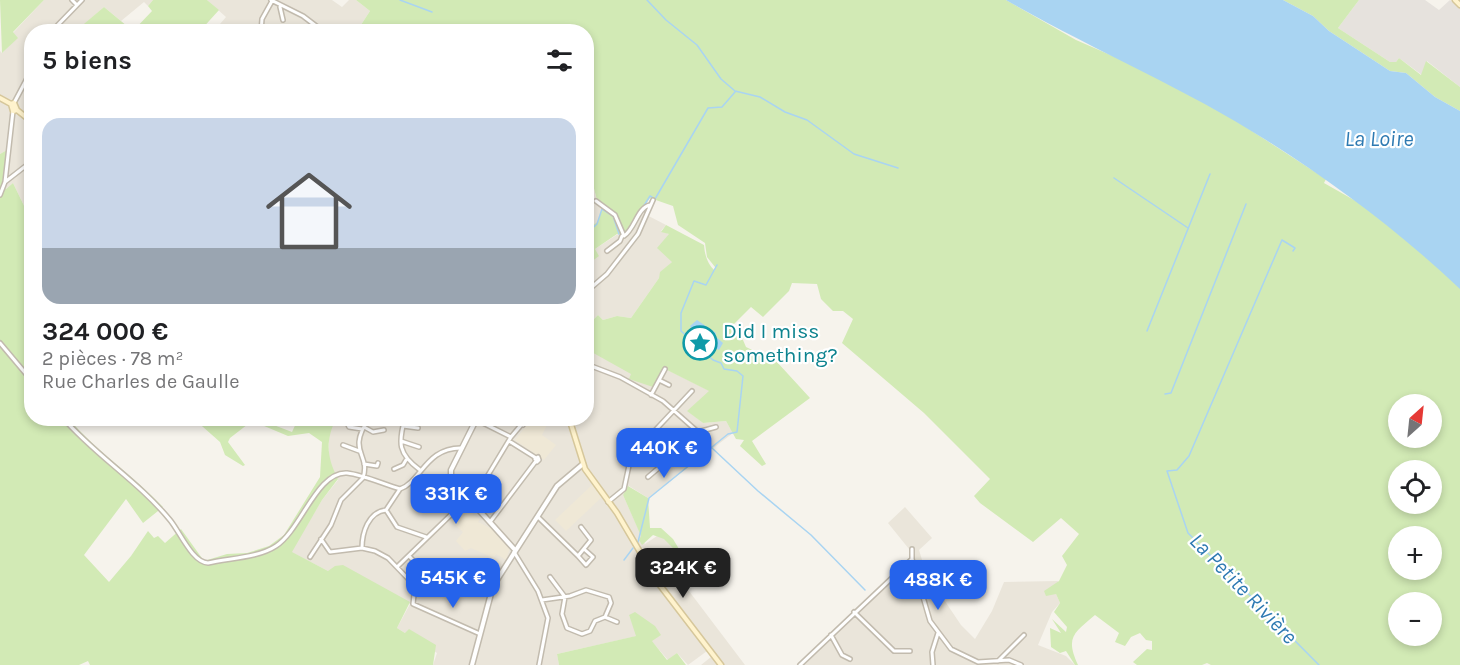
<!DOCTYPE html>
<html lang="fr">
<meta charset="utf-8">
<style>
:root{--surface:#fff;--page:#f2f2f2;--text:#202124;--muted:#757577;--accent:#2563eb}
body{margin:0;font-family:Karla,sans-serif;background:var(--page);color:var(--text);height:100vh;display:flex;flex-direction:column;font-size:22px;white-space:nowrap}
*{box-sizing:border-box;margin:0}
p{font-size:20px;color:var(--muted)}
.icon{flex:none;width:33px;height:33px;fill:none;stroke:currentColor;stroke-width:2;stroke-linecap:round;stroke-linejoin:round}
.map{position:relative;flex:1;overflow:hidden}
.panel{position:absolute;left:24px;top:24px;width:570px;height:402px;display:flex;flex-direction:column;background:var(--surface);border-radius:24px;box-shadow:0 3px 9px #0003}
.panel>*{flex:none}
.needle{width:39px;rotate:27deg}
.tools{position:absolute;left:1388px;top:394px;display:grid;gap:12px}
.tools a{display:grid;place-items:center;width:54px;height:54px;border-radius:50%;background:var(--surface);box-shadow:0 3px 9px #0003;font-size:30px}
.price{position:absolute;translate:-50% -51px;padding:0 14px;border-radius:12px;background:var(--accent);color:#fff;font-size:20px;line-height:39px;filter:drop-shadow(0 2px 3px #0008)}
.price::after{content:'';position:absolute;left:50%;top:36px;width:18px;height:14px;margin-left:-9px;background:inherit;clip-path:polygon(0 0,100% 0,50% 100%)}
.price.active{background:#222;color:#fff}
ul{padding:0;list-style:none}
li{display:grid;align-content:center;gap:12px;height:318px;padding:0 18px}
li span{display:grid;place-items:center;height:186px;border-radius:18px;color:#555}
li>.icon{margin-inline-start:auto}
span .icon{width:108px;height:108px;fill:#fffc;stroke-width:1}
li b{font-size:26px}
h2{display:flex;justify-content:space-between;align-items:center;height:72px;padding:0 18px;font-size:26px}
.map>svg:first-child{display:block}
</style>
<div class="map">
<svg width="1460" height="665" viewBox="0 0 1460 665">
<rect width="100%" height="100%" fill="#f6f3ec"/>
<path fill="#eae5da" d="M44,0H153L148,6L144,2L121,21L104,7L78,30L80,31L32,32V214H28L13,183L6,189L2,186L7,150L0,154V51L2,53L17,38L13,33Z
M207,0H332L342,7L349,0H356L370,11L357,31H214L226,17Z
M588,176L592,181L597,200L603,206L599,222L590,229L587,228Z
M639,211L666,225L661,231L669,234L672,262L661,272L659,278L631,318L617,316L603,320L598,315L587,326V265L598,256L595,249L618,234L629,230Z
M587,336L625,349L710,391L688,411L703,423L726,421L733,433L648,498L629,486L623,495L645,544L660,534L682,551L667,562L745,665H701L711,657L707,651L688,665L677,653L668,660L629,615L637,636L557,654L559,665H433L437,653L397,628L410,604L328,571L291,552L322,500L338,480L329,462V432L336,419L586,418Z
M905,507L932,538L919,550L926,573L961,625L975,639L992,611L1004,582L1058,581L1056,594L1060,603L1052,612L1038,645L1066,656L1075,665H803L909,562V549L888,523Z"/>
<path fill="#e6e2dd" d="M1359,0H1425L1439,10L1450,0L1460,8V87L1427,61L1422,75L1399,58L1396,62H1390L1338,28Z"/>
<path fill="#efe8d6" d="M532,419H550L542,435L556,445L544,460L515,440Z
M593,484L602,497L566,531L555,520Z
M468,506L472,508L473,515L480,519L478,522L492,529L510,548L506,560L496,554L494,558L471,548L465,551L456,541L463,532L451,521Z"/>
<path fill="#d2eab5" fill-rule="evenodd" d="M0,0H44L13,32L18,38L2,53Z
M153,0H207L219,10L200,31L80,32L78,29L104,7L133,31L152,11L148,6Z
M356,0H1006L1076,40L1184,87L1326,179L1324,183L1361,204L1460,283V665H1211L1207,663L1202,665H1137L1133,662L1147,649L1152,650V641L1146,640L1140,633L1131,637L1125,646L1115,642L1119,633L1095,615C1074,633 1065,637 1078,665H1075L1066,651L1060,653L1051,647L1050,628L1061,633L1052,619L1066,632L1067,627L1054,612L1060,603L1056,594L1046,596L1044,591L1059,581L1067,565L1062,556L1079,534L1061,518L1033,542L980,503L974,496L990,479L924,413L842,343L853,319L843,311H833L821,299L817,284L792,283L789,291L763,317L751,307L731,327L743,340L746,347L777,362L810,398L752,441L766,464L762,466L740,446L744,440L736,439L726,421L703,423L687,411L709,391L663,368L653,387L629,379L631,374L588,350L593,339L587,336V326L598,315L603,320L617,316L631,318L659,278L660,272L672,262L657,248L669,234L661,232L666,225L704,245C705,257 708,264 715,271V267L707,257L705,243L678,225L673,206L650,198L624,234H617L595,249L599,256L587,265V228L598,222L603,206L597,200L592,181L587,177L586,32L357,31L370,11ZM1398,405H1431V438H1398ZM1398,471H1431V504H1398ZM1398,537H1431V570H1398ZM1398,603H1431V636H1398Z
M1283,0H1359L1338,28L1390,62H1396L1399,58L1421,75L1426,61L1460,87V111L1435,97L1406,73L1390,71L1329,31L1313,16Z
M7,150L2,186L6,189L13,183L28,214H31L32,418L69,419C97,452 133,475 163,507L143,523L126,499L84,555L109,582L131,556L148,531L154,538L158,536L165,543L181,529L204,561L227,554L247,553L269,546L284,535L320,477L322,442L309,433L288,436L252,421L230,438L228,442L245,465L243,466L225,455L220,442L194,419H258L292,432L298,419H336C325,441 327,458 338,479L322,500L292,552L328,571L335,566L343,565L410,602L397,628L405,633L409,629L436,645L433,665H90L88,661L79,665H0V154Z
M628,486L648,498L650,528H661L673,539L679,549H674L664,539L653,535L642,545L639,540L641,536L623,495Z
M635,612L655,626L661,635L652,641L667,660L677,653L686,665H559L557,654L636,636L629,615Z"/>
<path fill="#a9d4f2" d="M1006,0H1283L1313,16L1329,31L1390,71L1406,73L1435,97L1460,111V289C1401,233 1334,183 1266,140C1183,87 1091,49 1006,0Z
M697,320L716,333L715,336L723,343L719,350L698,338L690,326Z"/>
<g fill="none" stroke-linecap="round" stroke-linejoin="round">
<path stroke="#a9d4f2" stroke-width="1.5" d="M400,0L432,12
M647,0L666,20L697,45L721,79L735,91L760,97L785,112L807,120L854,154L898,168
M1114,178L1188,228
M655,199L708,108L722,107L735,92
M629,229L650,196L652,197
M586,234L597,224L602,209L613,216L619,234
M1293,251L1295,248L1282,240L1189,456L1177,470L1167,471L1188,533L1319,665
M1147,331L1210,174
M1165,394L1171,393L1246,204
M712,448L758,491L811,535L865,590
M638,542L649,498L728,434L737,432L743,376L737,371L724,369L721,363L713,360L681,331V313L694,281L706,285L717,265
M624,560L633,548"/>
<defs>
<path id="minor" d="M72,0L77,5
M271,0L303,16L324,32
M280,7L283,20
M51,32L82,0
M261,32L262,19L272,1
M14,103L32,69
M5,182L32,161
M0,195L5,182L13,111
M596,201L615,215L624,236C635,229 637,208 650,205
M607,251L620,241L622,236
M586,292L607,274L638,234L653,200
M586,340V349
M0,343L32,381
M586,364L620,377L663,401L698,432
M659,380L669,385
M586,384H588
M651,395L665,369
M63,418C96,456 138,481 170,520C180,532 192,562 208,563C229,558 258,558 276,546C301,530 317,471 347,473C364,475 383,484 400,489C421,482 426,447 462,448
M405,418C398,443 398,454 420,470
M473,418L511,437
M514,418L523,425
M463,419V418
M346,421L349,427L362,429
M403,426L418,428
M364,427L373,432L384,430
M646,439L668,460H672L698,432L716,427
M401,441L419,447
M509,441L536,458
M343,445L359,451
M538,457L539,460L537,462L535,459Z
M364,464L377,466L378,463
M394,469L403,465L406,460
M648,477L668,460
M363,478C371,453 346,453 369,418
M608,502L624,489L631,456L692,391
M386,510L397,527L426,537
M538,517L578,556L591,540L581,527
M490,522L536,461
M321,539L330,552L362,548L375,551L388,558L415,586L413,604L480,634
M362,548C362,533 368,512 386,510L400,489
M912,549V559L930,621L951,649L978,662L1009,660L1021,665
M514,552L538,591L548,618L539,665
M409,556L427,575
M578,556L586,565L593,557L584,549
M310,557L331,525L341,500L363,478
M398,566L462,504L476,495L511,437L527,418
M542,600L570,596L586,590L609,597L611,603L605,617L595,621L590,631L582,634L567,628L562,614L565,597L550,577
M854,612L894,651H910
M605,617L617,622
M831,635L842,655L850,659
M998,661L1024,635
M800,665L912,559
M933,665L932,652L938,633"/>
<path id="tertiary" d="M477,418L451,470V479L515,550
M472,665L493,586L557,486L583,464"/>
<path id="secondary" d="M1455,0L1460,5
M0,98L11,104L14,103L17,110
M11,104L13,111L17,110L32,122
M569,418L585,469L617,513L659,584L721,665"/>
</defs>
<use href="#minor" stroke="#c2bbae" stroke-width="6"/>
<use href="#tertiary" stroke="#c2bbae" stroke-width="7"/>
<use href="#secondary" stroke="#d6c79b" stroke-width="7"/>
<use href="#minor" stroke="#fff" stroke-width="3"/>
<use href="#tertiary" stroke="#fff" stroke-width="4"/>
<use href="#secondary" stroke="#fff3cd" stroke-width="4"/>
</g>
<defs>
<symbol id="sight-ring" viewBox="-11 -11 22 22"><circle r="9.5" fill="#fff" stroke="#0f9aa8" stroke-width="1.5"/><path d="M0-6L1.8-2.2L6-1.7L2.9 1.2L3.7 5.4L0 3.3L-3.7 5.4L-2.9 1.2L-6-1.7L-1.8-2.2Z" fill="#0f9aa8"/></symbol>
</defs>
<g fill-rule="evenodd">
<use href="#sight-ring" x="681" y="324" width="38" height="38"/>
</g>
<g text-anchor="middle" stroke-width="4.5" stroke-linejoin="round" paint-order="stroke">
<g font-size="21" fill="#0d838f" stroke="#fff" text-anchor="start">
<text x="723" y="338">Did I miss<tspan x="723" dy="24">something?</tspan></text>
</g>
<g font-size="22" font-style="italic" fill="#2e7ab2" stroke="#fff">
<text x="1379" y="146">La Loire</text>
<text transform="translate(1244 588) rotate(46)" y="8">La Petite Rivière</text>
</g>
</g>
</svg>
<div class="tools">
<a><svg class="needle" viewBox="-14 -14 28 28"><path d="M0-13l5 13h-10z" fill="#e53935"/><path d="M0 13l5-13h-10z" fill="#757577"/></svg></a>
<a><svg class="icon" aria-label="locate" viewBox="0 0 24 24"><circle cx="12" cy="12" r="6"/><path d="M12 2v4M12 18v4M2 12h4M18 12h4"/></svg></a>
<a>+</a>
<a>−</a>
</div>
<b class="price" style="left:664px;top:479px">440K €</b>
<b class="price" style="left:456px;top:525px">331K €</b>
<b class="price active" style="left:683px;top:599px">324K €</b>
<b class="price" style="left:453px;top:609px">545K €</b>
<b class="price" style="left:938px;top:611px">488K €</b>
<section class="panel">
<h2>5 biens<svg class="icon" aria-label="filters" viewBox="0 0 24 24"><path d="M4 7h16M4 17h16"/><circle cx="9" cy="7" r="2"/><circle cx="15" cy="17" r="2"/></svg></h2>
<ul>
<li><span style="background:linear-gradient(#c9d6e8 70%,#9aa5b1 0)"><svg class="icon" aria-label="home" viewBox="0 0 24 24"><path d="M3 11l9-7 9 7M6 9v11h12V9"/></svg></span><div><b>324 000 €</b><p>2 pièces · 78 m²</p><p>Rue Charles de Gaulle</p></div></li>
</ul>
</section>
</div>
